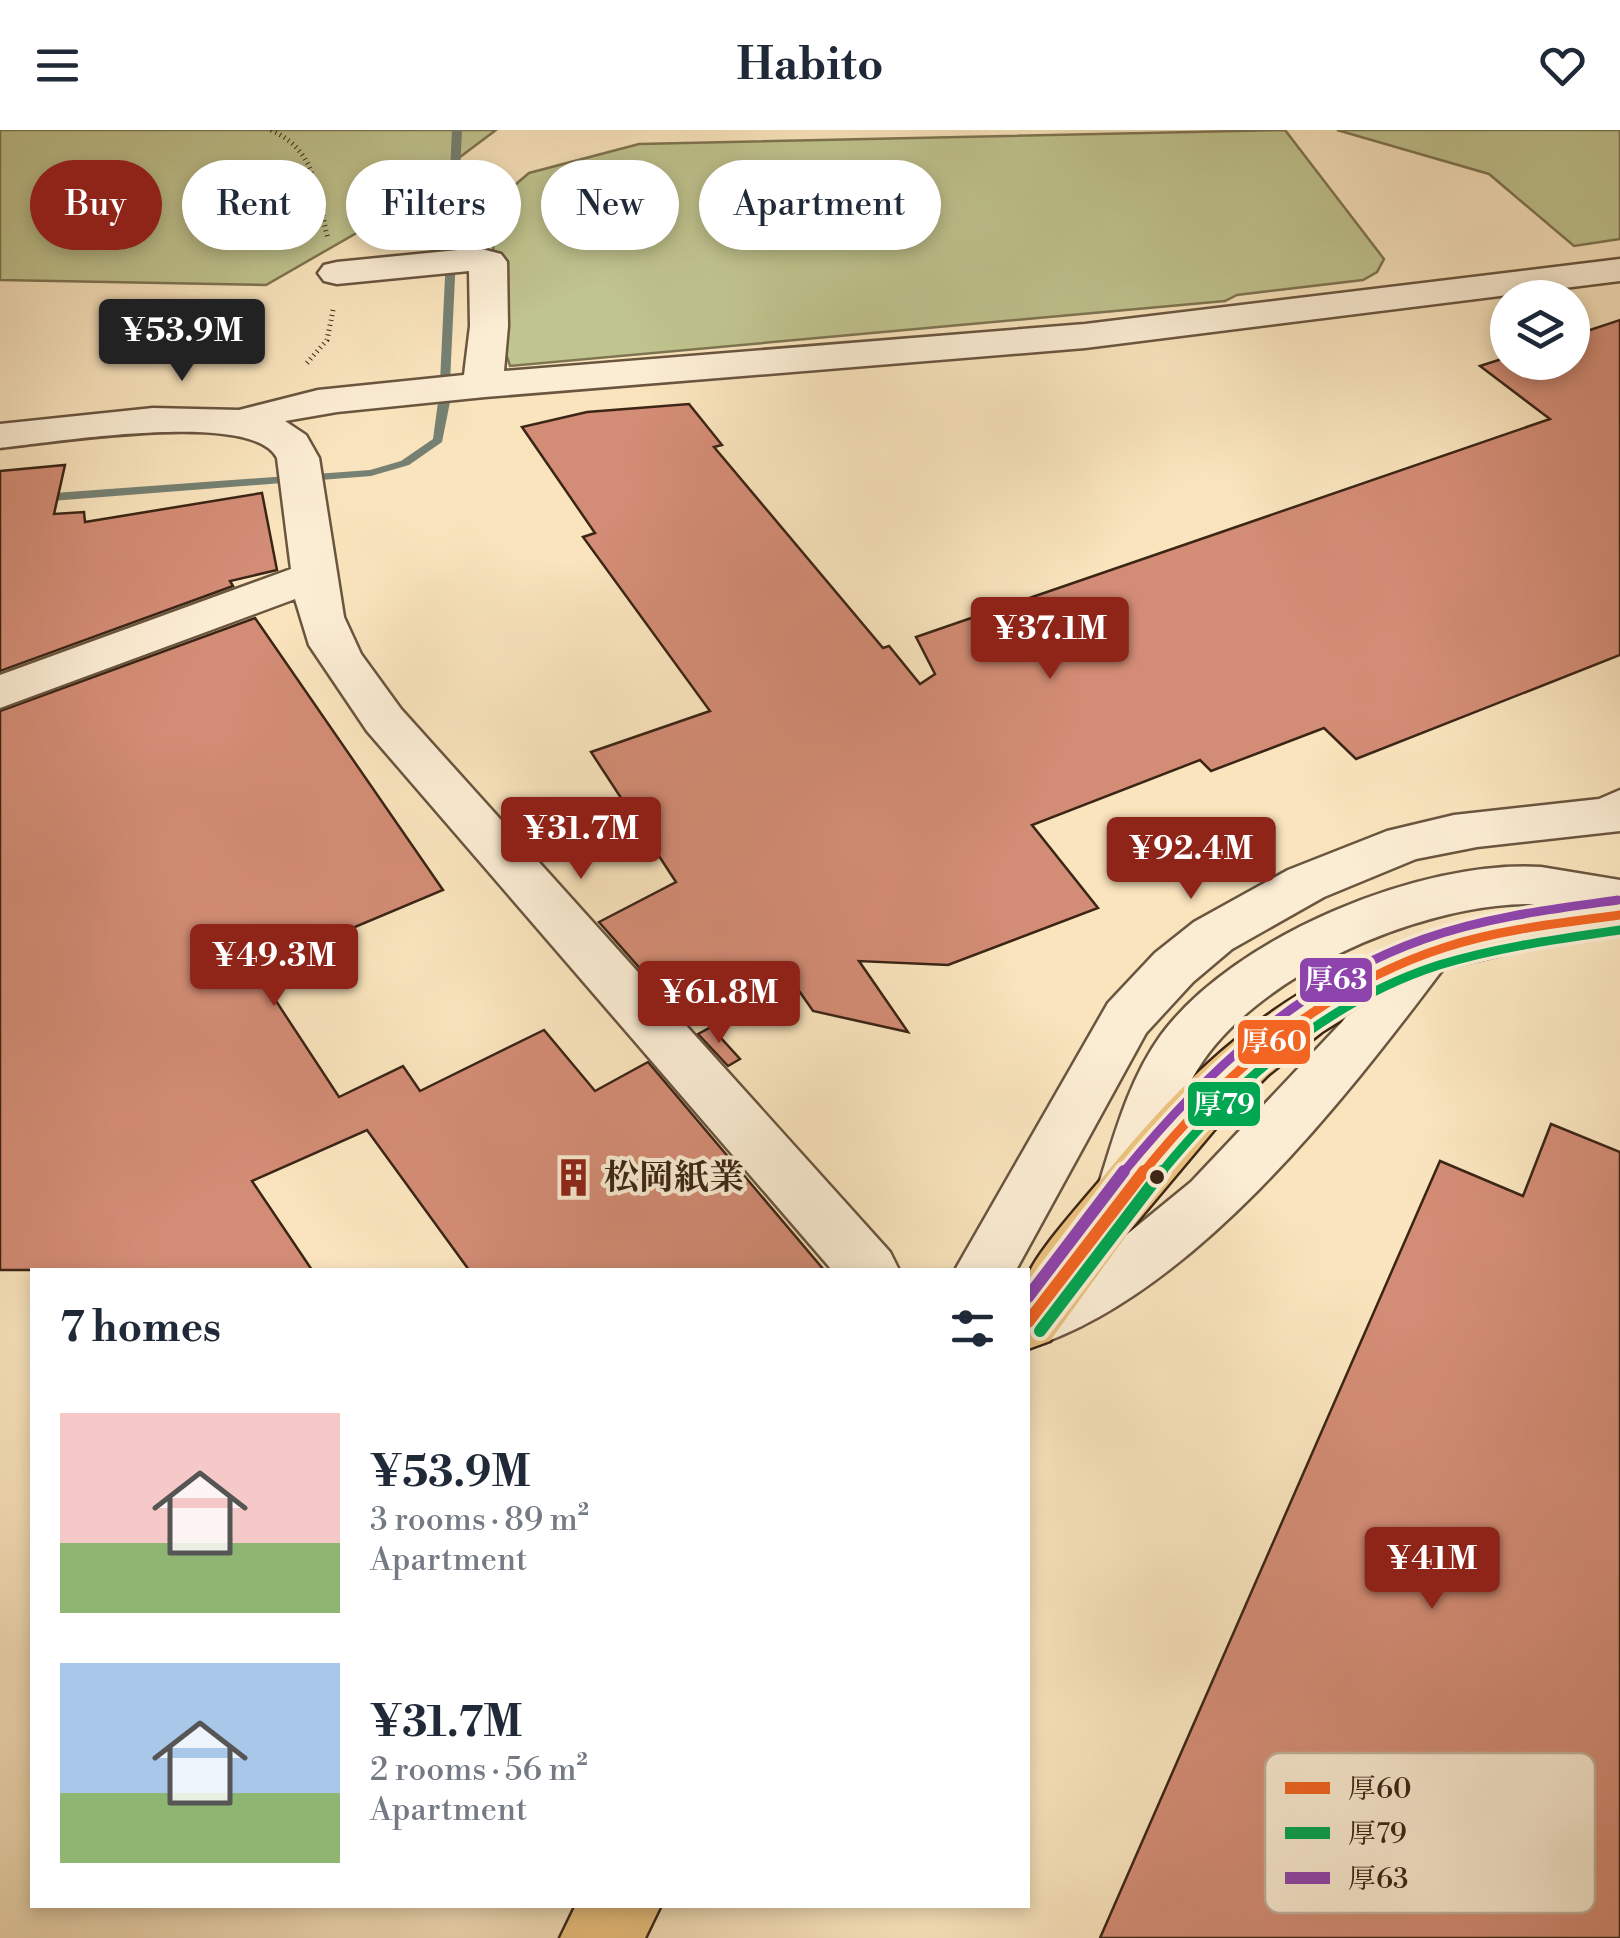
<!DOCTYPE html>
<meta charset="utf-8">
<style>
:root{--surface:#fff;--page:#f6f6f7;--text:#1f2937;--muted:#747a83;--accent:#8f2418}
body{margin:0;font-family:"Libre Bodoni","Noto Serif JP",serif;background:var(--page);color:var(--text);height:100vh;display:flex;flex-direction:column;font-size:38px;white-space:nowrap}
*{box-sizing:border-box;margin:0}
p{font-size:32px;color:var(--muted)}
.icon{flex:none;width:55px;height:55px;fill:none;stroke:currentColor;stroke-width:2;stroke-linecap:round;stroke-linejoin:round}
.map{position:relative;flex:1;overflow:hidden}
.panel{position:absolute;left:30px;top:1138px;width:1000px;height:640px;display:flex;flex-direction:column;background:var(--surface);border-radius:0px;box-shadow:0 5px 15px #0003}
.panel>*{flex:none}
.banner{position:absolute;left:30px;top:30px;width:1000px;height:90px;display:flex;gap:20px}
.tools{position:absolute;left:1490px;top:150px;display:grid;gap:20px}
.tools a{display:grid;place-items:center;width:100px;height:100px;border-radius:50%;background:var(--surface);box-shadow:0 5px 15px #0003;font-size:50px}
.price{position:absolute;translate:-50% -85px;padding:0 22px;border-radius:10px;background:var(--accent);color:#fff;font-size:32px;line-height:65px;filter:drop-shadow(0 2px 5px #0008)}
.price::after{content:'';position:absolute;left:50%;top:60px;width:30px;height:22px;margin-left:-15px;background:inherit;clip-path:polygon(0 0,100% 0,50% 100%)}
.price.current{background:#222;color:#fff}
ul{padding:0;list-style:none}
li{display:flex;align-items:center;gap:30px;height:250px;padding:0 30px}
li span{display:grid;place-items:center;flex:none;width:280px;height:200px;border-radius:0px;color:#555}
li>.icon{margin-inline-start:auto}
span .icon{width:120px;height:120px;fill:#fffc;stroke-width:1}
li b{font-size:42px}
h2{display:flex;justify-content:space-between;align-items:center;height:120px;padding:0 30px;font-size:42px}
.chip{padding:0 35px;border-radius:45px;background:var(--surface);box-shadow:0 5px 15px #0003;font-size:35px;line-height:90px}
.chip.current{background:var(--accent);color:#fff}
header{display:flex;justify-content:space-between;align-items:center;height:130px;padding:0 30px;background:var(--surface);font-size:45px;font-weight:800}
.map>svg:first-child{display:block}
</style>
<header><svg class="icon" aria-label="menu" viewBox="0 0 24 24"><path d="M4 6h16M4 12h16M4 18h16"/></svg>Habito<svg class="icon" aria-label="heart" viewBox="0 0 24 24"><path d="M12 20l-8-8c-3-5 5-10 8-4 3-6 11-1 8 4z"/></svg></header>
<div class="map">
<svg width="1620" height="1808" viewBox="0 0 1620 1808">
<rect width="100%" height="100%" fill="#f9e4bd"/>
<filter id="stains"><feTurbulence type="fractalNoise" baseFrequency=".002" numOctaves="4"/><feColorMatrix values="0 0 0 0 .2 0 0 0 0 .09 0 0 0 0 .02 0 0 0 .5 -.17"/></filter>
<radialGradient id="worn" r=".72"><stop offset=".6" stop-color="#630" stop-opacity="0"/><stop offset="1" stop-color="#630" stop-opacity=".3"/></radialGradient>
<path fill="#c0c48f" stroke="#7e7452" stroke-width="2.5" d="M0,0H496L367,97L266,155L0,150Z
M1285,0L1384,129L1377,142L1363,150L1237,165L1225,171L510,236L492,181L494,73L529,43L639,14Z
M1337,0H1620V109L1574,116L1489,44Z"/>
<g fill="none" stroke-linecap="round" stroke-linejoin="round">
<path fill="#768173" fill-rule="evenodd" d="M452,0H462L450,252L445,255L440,252Z
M444,269L450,272L442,312L409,335L371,346L0,375V367L370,340L401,331L433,309L438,272Z"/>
</g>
<path fill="#d38c75" stroke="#3b2515" stroke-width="2.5" d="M1620,190V525L1356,629L1324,598L1211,641L1200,630L1032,695L1098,778L948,835L859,831L908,902L813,881L788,845L683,887L599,792L676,752L591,622L710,581L583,407L595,403L522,297L587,282L689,274L722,315L714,317L883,518L889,516L920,554L935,544L916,507L1550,289L1480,236L1508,227V232H1572V206Z
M65,335L54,384L84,382L85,392L262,363L277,440L230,451L233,456L0,541V341Z
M255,488L443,760L255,839L339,967L403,936L420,961L544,900L595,961L648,932L824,1140H469L367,1000L252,1051L312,1140H0V581Z
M711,897L740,929L728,936L698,904Z
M1551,994L1620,1022V1808H1100L1440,1031L1523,1066Z"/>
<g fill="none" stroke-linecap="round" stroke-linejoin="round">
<defs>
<path id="minor" d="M478,118L501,124L507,132L508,196L504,241L1085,194L1620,129V151L1085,218L485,267L337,282L285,291L306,305L319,328L344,487L361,524L401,579L890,1122L899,1140H832L367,601L309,515L295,469L0,578V545L291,439L277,328C253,279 50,313 0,318V294L153,278L239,280L318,260L464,245L470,196L469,141L337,154L324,151L318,143L324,135L337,132Z
M1620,660V701L1477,717L1416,729L1324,767L1232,819L1193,852L1146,903L1016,1140H955L1108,873L1155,823L1194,792L1288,740L1387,701L1454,685L1599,669Z
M1541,737L1620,750V788C1590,783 1560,774 1529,774C1419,774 1248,847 1193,947C1171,988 1167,1036 1147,1077L1126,1084L1105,1077L1097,1060C1114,1007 1128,951 1161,905C1233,807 1421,729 1541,737Z
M1424,805L1443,811L1451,825L1443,839C1342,973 1191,1167 1028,1218V1161L1103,1124L1191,1052L1342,892L1405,811Z"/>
<path id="major" d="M1620,766V804L1522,820L1444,838L1380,866L1322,902L1268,945L1220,993L1131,1099L1050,1211L1028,1219C1028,1201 1022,1157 1029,1143C1042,1115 1092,1061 1113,1035C1265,851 1387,797 1620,766Z
M576,1775H661L645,1808H560Z"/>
</defs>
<use href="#minor" stroke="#6a553f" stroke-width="5"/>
<use href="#major" stroke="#3b2515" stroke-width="5"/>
<path stroke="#3b2515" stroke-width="5" stroke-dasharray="1 4" stroke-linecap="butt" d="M271,0C318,21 316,63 328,109
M307,233L327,210L333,180"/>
<use href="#minor" fill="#fbedd4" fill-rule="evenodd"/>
<use href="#major" fill="#ecc27e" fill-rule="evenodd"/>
<defs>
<path id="bus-1-far1" d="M1142,1044C1222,945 1323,856 1446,817C1502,799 1562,793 1620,785"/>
<path id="bus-1" d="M1028,1192L1144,1041"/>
<path id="bus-2-far1" d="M1160,1044C1233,954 1327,871 1439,835C1498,817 1559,809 1620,800"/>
<path id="bus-2" d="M1040,1201L1162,1041"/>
<path id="bus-3-far1" d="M1122,1044C1205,943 1299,853 1424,809C1486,787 1553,779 1618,770"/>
<path id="bus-3" d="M1028,1167L1124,1041"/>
</defs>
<use href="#bus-1-far1" stroke="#fbedd4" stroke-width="16"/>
<use href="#bus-1" stroke="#fbedd4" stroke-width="20"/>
<use href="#bus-2-far1" stroke="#fbedd4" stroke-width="16"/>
<use href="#bus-2" stroke="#fbedd4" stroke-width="20"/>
<use href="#bus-3-far1" stroke="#fbedd4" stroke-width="16"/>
<use href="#bus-3" stroke="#fbedd4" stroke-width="20"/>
<use href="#bus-1-far1" stroke="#f26522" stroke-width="9"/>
<use href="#bus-1" stroke="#f26522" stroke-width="12"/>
<use href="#bus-2-far1" stroke="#00a651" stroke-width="9"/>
<use href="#bus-2" stroke="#00a651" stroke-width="12"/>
<use href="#bus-3-far1" stroke="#8e44ad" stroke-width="9"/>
<use href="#bus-3" stroke="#8e44ad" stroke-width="12"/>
</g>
<defs>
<symbol id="building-bare" viewBox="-9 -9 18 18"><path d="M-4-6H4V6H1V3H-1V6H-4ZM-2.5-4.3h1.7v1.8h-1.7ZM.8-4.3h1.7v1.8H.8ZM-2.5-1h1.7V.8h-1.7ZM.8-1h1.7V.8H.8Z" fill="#8f2418" stroke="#fbedd4" stroke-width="2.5" paint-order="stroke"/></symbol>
</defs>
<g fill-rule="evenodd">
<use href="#building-bare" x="546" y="1020" width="55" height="55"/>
</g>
<circle fill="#3b2515" stroke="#fbedd4" stroke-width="4" cx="1157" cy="1047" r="9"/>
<g text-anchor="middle" stroke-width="8" stroke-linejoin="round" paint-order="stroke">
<g font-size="35" font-weight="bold" fill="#3b2515" stroke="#fbedd4" text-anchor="start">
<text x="604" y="1059">松岡紙業</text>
</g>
</g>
<rect x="1265" y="1623" width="330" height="160" rx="15" fill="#fbedd4" stroke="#c1b19b" stroke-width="2.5"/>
<rect x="1285" y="1652" width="45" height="12" fill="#f26522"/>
<rect x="1285" y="1697" width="45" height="12" fill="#00a651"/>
<rect x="1285" y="1742" width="45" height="12" fill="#8e44ad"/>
<g font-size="28" fill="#3b2515">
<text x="1348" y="1668">厚60</text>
<text x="1348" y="1713">厚79</text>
<text x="1348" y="1758">厚63</text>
</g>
<g stroke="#fbedd4" stroke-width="4">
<rect x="1298" y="826" width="76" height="48" rx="10" fill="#8e44ad"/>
<rect x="1236" y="888" width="76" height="48" rx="10" fill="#f26522"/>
<rect x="1186" y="950" width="76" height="48" rx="10" fill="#00a651"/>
</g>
<g font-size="28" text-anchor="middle" font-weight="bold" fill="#fff">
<text x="1336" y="859">厚63</text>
<text x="1274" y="921">厚60</text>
<text x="1224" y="984">厚79</text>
</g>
<rect width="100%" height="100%" filter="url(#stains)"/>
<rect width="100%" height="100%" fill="url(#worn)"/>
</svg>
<div class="tools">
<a><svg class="icon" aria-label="layers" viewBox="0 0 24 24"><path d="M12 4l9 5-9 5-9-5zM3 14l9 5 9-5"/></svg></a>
</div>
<b class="price current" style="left:182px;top:254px">¥53.9M</b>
<b class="price" style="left:1050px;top:552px">¥37.1M</b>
<b class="price" style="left:581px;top:752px">¥31.7M</b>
<b class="price" style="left:1191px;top:772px">¥92.4M</b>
<b class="price" style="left:274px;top:879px">¥49.3M</b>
<b class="price" style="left:719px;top:916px">¥61.8M</b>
<b class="price" style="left:1432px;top:1482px">¥41M</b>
<div class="banner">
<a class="chip current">Buy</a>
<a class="chip">Rent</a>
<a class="chip">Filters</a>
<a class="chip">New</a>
<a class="chip">Apartment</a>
</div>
<section class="panel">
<h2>7 homes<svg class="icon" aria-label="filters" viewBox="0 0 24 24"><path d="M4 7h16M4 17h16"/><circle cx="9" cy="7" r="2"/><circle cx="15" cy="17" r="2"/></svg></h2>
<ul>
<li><span style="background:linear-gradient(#f6c9c9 65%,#8fb573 0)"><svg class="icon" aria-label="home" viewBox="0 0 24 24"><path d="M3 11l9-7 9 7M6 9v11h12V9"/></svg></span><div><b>¥53.9M</b><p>3 rooms · 89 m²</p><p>Apartment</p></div></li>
<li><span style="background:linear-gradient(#a9c7e8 65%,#8fb573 0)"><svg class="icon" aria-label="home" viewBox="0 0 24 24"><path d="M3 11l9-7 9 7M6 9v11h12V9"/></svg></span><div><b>¥31.7M</b><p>2 rooms · 56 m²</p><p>Apartment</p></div></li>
</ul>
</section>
</div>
